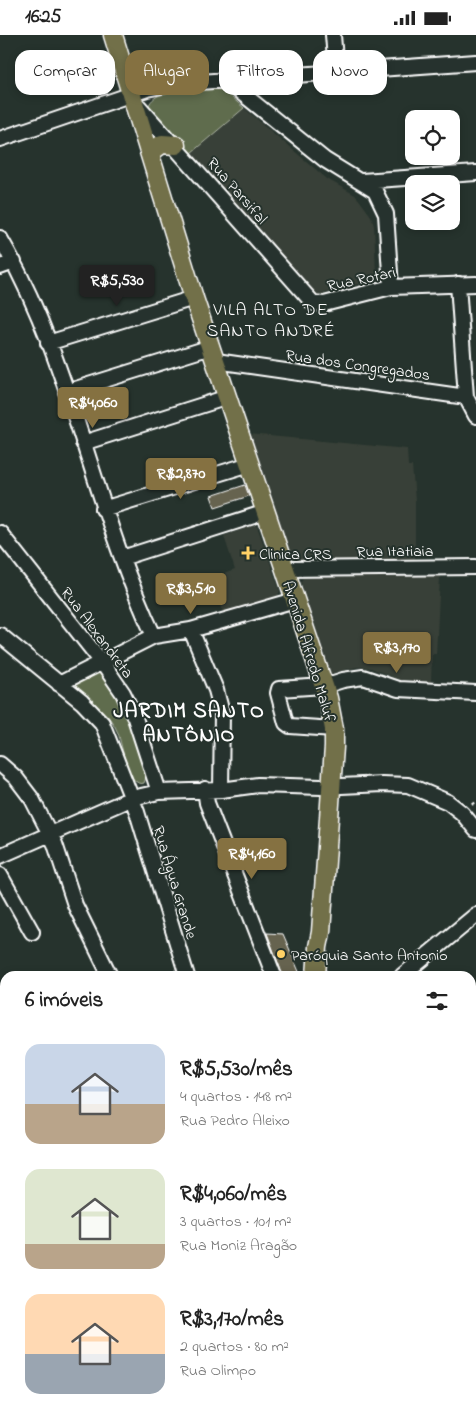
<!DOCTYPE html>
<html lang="pt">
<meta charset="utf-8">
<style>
:root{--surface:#fff;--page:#f2f2f2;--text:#222;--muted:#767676;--accent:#857141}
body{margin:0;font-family:"Indie Flower",sans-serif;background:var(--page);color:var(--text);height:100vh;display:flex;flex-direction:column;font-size:19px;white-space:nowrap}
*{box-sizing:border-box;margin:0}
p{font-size:16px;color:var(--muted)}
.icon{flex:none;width:28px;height:28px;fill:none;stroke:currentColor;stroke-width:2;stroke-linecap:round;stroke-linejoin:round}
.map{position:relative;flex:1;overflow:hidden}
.drawer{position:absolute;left:0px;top:936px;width:476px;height:446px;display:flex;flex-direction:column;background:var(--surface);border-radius:15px 15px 0 0;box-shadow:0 2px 8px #0003}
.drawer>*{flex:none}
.guide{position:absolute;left:15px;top:15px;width:446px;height:45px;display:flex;gap:10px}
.controls{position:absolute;left:405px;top:75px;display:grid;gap:10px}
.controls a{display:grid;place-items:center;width:55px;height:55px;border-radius:10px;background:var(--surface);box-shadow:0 2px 8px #0003;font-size:25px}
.price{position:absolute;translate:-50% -42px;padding:0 11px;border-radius:5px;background:var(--accent);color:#fff;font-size:16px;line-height:32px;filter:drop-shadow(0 1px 2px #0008)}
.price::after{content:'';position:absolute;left:50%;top:30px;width:15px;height:11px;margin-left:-8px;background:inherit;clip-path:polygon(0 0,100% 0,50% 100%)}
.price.on{background:#222;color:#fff}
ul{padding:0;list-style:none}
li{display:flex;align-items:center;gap:15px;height:125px;padding:0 25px}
li span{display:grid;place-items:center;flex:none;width:140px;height:100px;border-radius:15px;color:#555}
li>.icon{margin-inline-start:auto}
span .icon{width:60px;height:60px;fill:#fffc;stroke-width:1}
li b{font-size:21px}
h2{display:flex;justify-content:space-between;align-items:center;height:60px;padding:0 25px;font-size:21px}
.pill{padding:0 18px;border-radius:15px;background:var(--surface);box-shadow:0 2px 8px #0003;font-size:18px;line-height:45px}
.pill.on{background:var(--accent);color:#fff}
.status{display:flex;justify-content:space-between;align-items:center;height:35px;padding:0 25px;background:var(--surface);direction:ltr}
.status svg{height:14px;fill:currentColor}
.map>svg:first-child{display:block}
</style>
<div class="status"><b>16:25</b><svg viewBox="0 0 49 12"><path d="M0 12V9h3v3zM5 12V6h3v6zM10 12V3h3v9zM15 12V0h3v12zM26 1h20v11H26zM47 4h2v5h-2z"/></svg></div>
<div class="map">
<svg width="476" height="1382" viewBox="0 0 476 1382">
<rect width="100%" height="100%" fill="#26332d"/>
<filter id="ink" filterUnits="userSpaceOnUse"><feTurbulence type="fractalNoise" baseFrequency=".02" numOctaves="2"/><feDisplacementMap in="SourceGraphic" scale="10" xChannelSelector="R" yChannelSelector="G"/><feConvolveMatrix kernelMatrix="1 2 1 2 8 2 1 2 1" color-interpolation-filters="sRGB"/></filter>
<g filter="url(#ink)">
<path fill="#394138" d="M244,73L327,144L355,160L360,166L371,181L374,191L376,240L373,245L315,261L304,252L191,118Z
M248,399L407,414L408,431H412L415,466V528L298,529L289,523Z
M254,490L257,491L280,556L277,563L224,580L212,543L235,535L224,501Z
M440,541L436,619H432L431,647L400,645L371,633L357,632L329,639L301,547L303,543Z"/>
<path fill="#5f6c4d" stroke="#afb6a6" d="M212,52L224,56L244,73L191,118L148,74C149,66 155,62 162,59Z
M99,637C127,663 135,704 147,740L144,748C128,754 122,709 118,698C110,677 89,665 72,652L71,646Z
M0,1280L5,1285V1314L0,1319Z
M0,1344L5,1349V1378H36L40,1382H0Z"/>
<path fill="#666350" stroke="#fff" d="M245,450L249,461L215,472L211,461Z
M267,898L283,899L300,939L283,941Z"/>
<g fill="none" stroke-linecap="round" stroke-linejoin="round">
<defs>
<path id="minor" d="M333,0L336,36
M223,43L325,125L375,156L386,179L391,252
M135,67L313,268L324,269L391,252L476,249
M0,104L147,54L172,49L476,27
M362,146L476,138
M0,203C72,326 93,472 154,601
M0,232L14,227
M458,249L466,362L476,381
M48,308L194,263
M216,326L466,362
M66,357L211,312
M83,408L228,362
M103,474L250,429
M0,498L101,626L123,658L135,683L159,757
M122,523L266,477
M285,534L476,532
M191,595L216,655L222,678L221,755
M0,600L82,667L102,688L137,777L187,941
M59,649L154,601L191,595L295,565
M334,694L290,691L286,688L278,658L279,654L324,651L343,645L363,642L398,654L476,658
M0,729L16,743L32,764L55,809L75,870L110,941
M205,754L207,768L274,941
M0,821L132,763L159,757L221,755L258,750L321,752L382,749L408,750L448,767L462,778L476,795
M0,840L32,897
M402,941L476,880
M0,996L5,994
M471,1025L476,1022
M0,1076L5,1073
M471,1106L476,1102
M0,1123L5,1133
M0,1272L5,1277
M110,1378L115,1382
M466,1378L472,1382"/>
<path id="major" d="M113,0L194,263L328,663L334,694V712L321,897L318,912L316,941
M151,117L162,109L176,110
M471,1223L476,1220
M153,1382L158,1378
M196,1382L200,1378
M317,1382L320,1378"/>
</defs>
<use href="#minor" stroke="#fff" stroke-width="18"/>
<use href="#major" stroke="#fff" stroke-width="21"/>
<path stroke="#fff" stroke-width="2" stroke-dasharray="4 4" stroke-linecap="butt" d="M472,770L476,767"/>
<use href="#minor" stroke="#26332d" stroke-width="14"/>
<use href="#major" stroke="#726f4a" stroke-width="18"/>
</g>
</g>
<g fill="#ffd166" stroke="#26332d" stroke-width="2">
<path d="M245.5 510.5h5v5h5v5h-5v5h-5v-5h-5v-5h5z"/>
<circle cx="281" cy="919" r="5"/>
</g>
<g text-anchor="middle" stroke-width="4" stroke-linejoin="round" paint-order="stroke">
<g font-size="16" fill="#fff" stroke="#26332d">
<text transform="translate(238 155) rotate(49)" y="6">Rua Parsifal</text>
<text transform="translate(361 243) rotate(-12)" y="6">Rua Rotari</text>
<text transform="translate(358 329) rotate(8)" y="6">Rua dos Congregados</text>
<text x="395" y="521">Rua Itatiaia</text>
<text transform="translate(98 597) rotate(53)" y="6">Rua Alexandreta</text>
<text transform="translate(310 616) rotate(73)" y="6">Avenida Alfredo Maluf</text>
<text transform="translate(176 847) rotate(73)" y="6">Rua Água Grande</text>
</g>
<g font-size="16" fill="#fff" stroke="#26332d" text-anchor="start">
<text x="259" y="524">Clinica CRS</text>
<text x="291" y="925">Paróquia Santo Antonio</text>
</g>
<g font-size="18" letter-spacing="1" fill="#fff" stroke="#26332d">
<text x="271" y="280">VILA ALTO DE<tspan x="271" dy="21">SANTO ANDRÉ</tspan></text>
</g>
<g font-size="21" font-weight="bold" letter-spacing="1" fill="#fff" stroke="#26332d">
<text x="189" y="682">JARDIM SANTO<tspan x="189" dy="24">ANTÔNIO</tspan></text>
</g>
</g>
</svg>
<div class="controls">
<a><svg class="icon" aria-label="locate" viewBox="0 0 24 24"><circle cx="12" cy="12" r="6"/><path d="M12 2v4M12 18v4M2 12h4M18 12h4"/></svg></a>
<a><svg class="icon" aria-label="layers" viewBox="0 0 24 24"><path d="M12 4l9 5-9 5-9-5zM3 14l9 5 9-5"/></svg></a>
</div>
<b class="price on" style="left:117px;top:272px">R$5,530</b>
<b class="price" style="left:93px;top:394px">R$4,060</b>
<b class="price" style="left:181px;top:465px">R$2,870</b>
<b class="price" style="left:191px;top:580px">R$3,510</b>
<b class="price" style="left:397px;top:639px">R$3,170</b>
<b class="price" style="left:252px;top:845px">R$4,160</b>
<div class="guide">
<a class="pill">Comprar</a>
<a class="pill on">Alugar</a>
<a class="pill">Filtros</a>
<a class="pill">Novo</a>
</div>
<section class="drawer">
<h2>6 imóveis<svg class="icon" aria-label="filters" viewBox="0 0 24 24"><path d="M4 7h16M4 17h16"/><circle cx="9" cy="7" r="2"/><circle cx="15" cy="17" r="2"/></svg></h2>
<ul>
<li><span style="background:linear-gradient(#c9d6e8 60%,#b9a48a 0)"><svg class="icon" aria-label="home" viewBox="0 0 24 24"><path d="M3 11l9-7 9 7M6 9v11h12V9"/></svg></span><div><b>R$5,530/mês</b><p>4 quartos · 148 m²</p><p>Rua Pedro Aleixo</p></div></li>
<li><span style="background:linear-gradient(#dfe7d0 75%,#b9a48a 0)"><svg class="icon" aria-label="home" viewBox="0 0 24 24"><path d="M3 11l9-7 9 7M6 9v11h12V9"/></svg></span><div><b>R$4,060/mês</b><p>3 quartos · 101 m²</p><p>Rua Moniz Aragão</p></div></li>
<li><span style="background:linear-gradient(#ffd9b3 60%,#9aa5b1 0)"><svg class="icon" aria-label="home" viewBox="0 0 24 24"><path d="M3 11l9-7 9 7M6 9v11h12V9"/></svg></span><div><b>R$3,170/mês</b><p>2 quartos · 80 m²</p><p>Rua Olimpo</p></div></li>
</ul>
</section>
</div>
